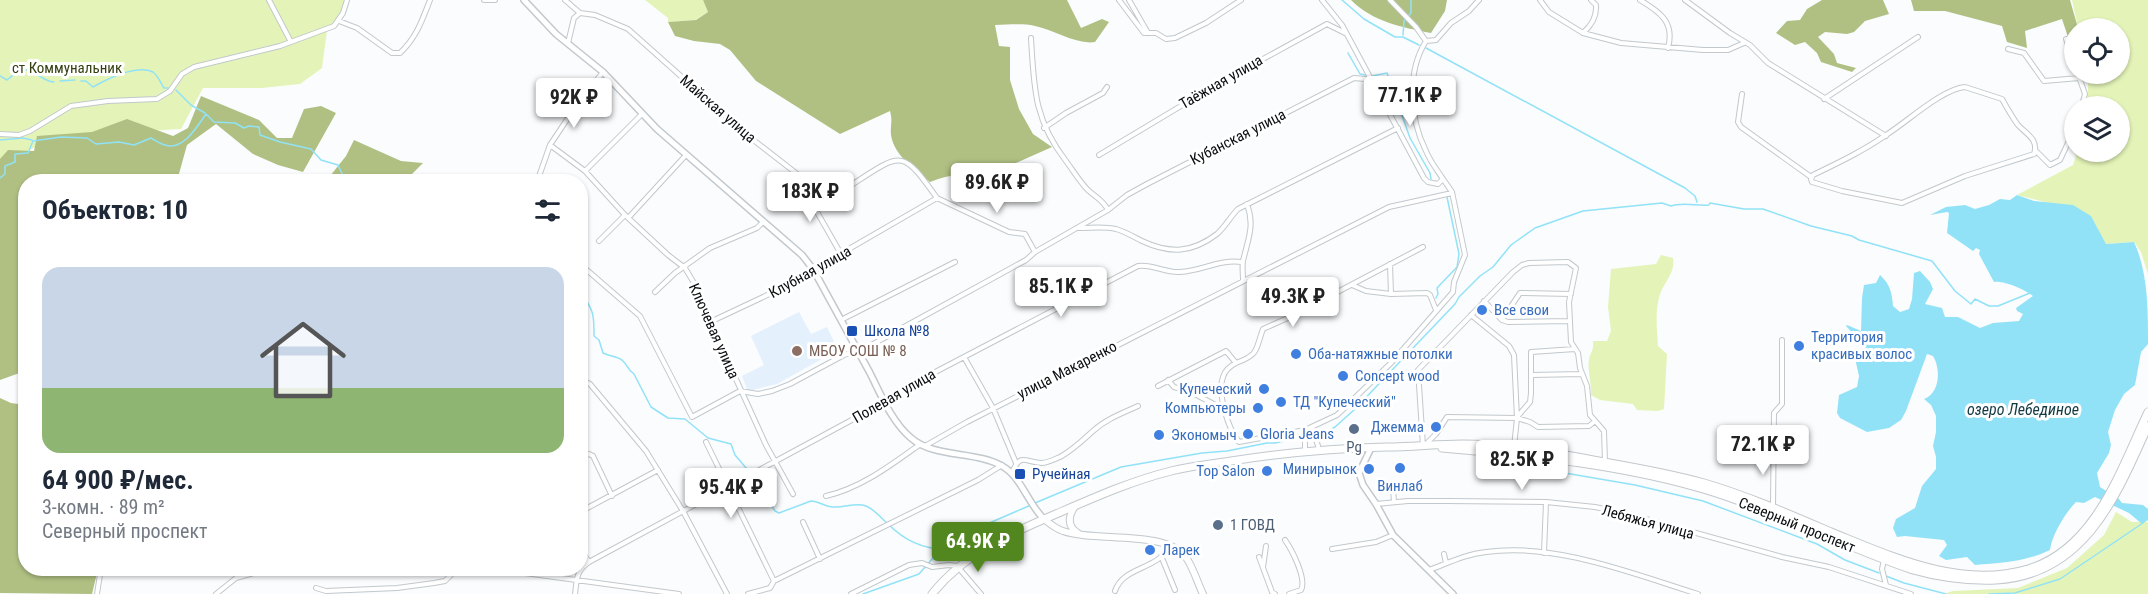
<!DOCTYPE html>
<html lang="ru">
<meta charset="utf-8">
<style>
:root{--surface:#fff;--page:#f2f2f3;--text:#1f2937;--muted:#747a83;--line:#e0e1e3;--accent:#52861e}
body{margin:0;font-family:"Roboto Condensed",sans-serif;background:var(--page);color:var(--text);height:100vh;display:flex;flex-direction:column;font-size:22px;white-space:nowrap}
*{box-sizing:border-box;margin:0}
p{font-size:20px;color:var(--muted)}
.icon{flex:none;width:33px;height:33px;fill:none;stroke:currentColor;stroke-width:2;stroke-linecap:round;stroke-linejoin:round}
.map{position:relative;flex:1;overflow:hidden}
.details{position:absolute;left:18px;top:174px;width:570px;height:402px;display:flex;flex-direction:column;background:var(--surface);border-radius:24px;box-shadow:0 2px 4px #0004}
.details>*{flex:none}
.fabs{position:absolute;left:2064px;top:18px;display:grid;gap:12px}
.fabs a{display:grid;place-items:center;width:66px;height:66px;border-radius:50%;background:var(--surface);box-shadow:0 2px 4px #0004;font-size:30px}
.price{position:absolute;translate:-50% -51px;padding:0 14px;border-radius:6px;background:#fff;color:#222;font-size:20px;line-height:39px;filter:drop-shadow(0 2px 3px #0008)}
.price::after{content:'';position:absolute;left:50%;top:36px;width:18px;height:14px;margin-left:-9px;background:inherit;clip-path:polygon(0 0,100% 0,50% 100%)}
.price.selected{background:var(--accent);color:#fff}
ul{padding:0;list-style:none}
li{display:grid;align-content:center;gap:12px;height:318px;padding:0 24px}
li+li{border-top:2px solid var(--line)}
li span{display:grid;place-items:center;height:186px;border-radius:18px;color:#555}
li>.icon{margin-inline-start:auto}
span .icon{width:108px;height:108px;fill:#fffc;stroke-width:1}
li b{font-size:26px}
h2{display:flex;justify-content:space-between;align-items:center;height:72px;padding:0 24px;font-size:26px}
.map>svg:first-child{display:block}
</style>
<div class="map">
<svg width="2148" height="594" viewBox="0 0 2148 594">
<rect width="100%" height="100%" fill="#fafcfe"/>
<path fill="#e4f0fb" d="M799,312L811,334L827,327L838,350L777,384L748,391L742,376L764,365L751,336Z"/>
<path fill="#e4f4b8" d="M0,0H349C344,14 341,25 327,31L322,68L300,84L262,88H203L181,129L58,136L15,157L0,175Z
M645,0H703L708,12L695,20L668,22V18Z
M2072,0H2148V274L2141,252L2134,242L2106,244L2052,204L2017,195L2073,165L2077,152H2120V106H2088V74H2120V28H2078Z
M1661,255L1673,258C1676,274 1662,283 1659,298C1655,313 1657,331 1658,346L1667,354L1664,409L1658,411L1637,410L1633,404L1600,400L1591,395C1592,385 1587,368 1589,360C1590,352 1594,352 1593,341H1607L1611,331L1608,307L1611,269L1656,264Z
M2116,512L2132,522H2148V594H1943L1953,591L2018,588L2067,568L2104,535Z"/>
<path fill="#b0c083" d="M703,0H1067L1081,28L1102,19L1109,22L1095,42C1077,45 1054,30 1035,26C1022,23 1008,25 995,25L999,46L1010,47V80L1019,109L1033,134L1052,147L1007,167L1009,179L997,187C968,176 960,170 930,182C916,170 894,156 891,135C890,125 893,122 890,111L840,134L756,81L730,50L720,44L694,41L675,36L668,22L696,20L708,12Z
M1351,0H1447L1445,11L1431,33C1401,27 1373,22 1351,0Z
M1822,0H1883L1889,14L1865,21L1854,32L1847,34L1825,32L1818,37L1834,54L1837,63L1856,68L1852,72L1821,62L1817,53L1805,42L1795,45L1776,33L1787,21L1800,20L1807,9Z
M1911,0H2070L2078,28H2074V55L2062,19L2025,31L2027,48L2007,42L2002,26L1945,11H1914Z
M201,96L259,120L277,138H292L304,109L321,106L336,113L303,172L278,165L253,154L216,124L187,145L177,181L26,182L25,371L0,380V159L8,150L34,151L37,136L92,132L127,119L173,136L188,128Z
M354,140L401,161L423,163L405,181H326L346,156Z
M0,398L11,403L25,405L26,568L98,569L92,594L0,593Z"/>
<path fill="#91e2f7" d="M2017,195L2034,201L2073,205L2091,216L2106,244L2134,242C2148,272 2148,309 2148,344L2141,352L2135,385L2124,394L2115,410L2108,432L2111,445L2109,453L2097,473L2100,487L2119,499L2122,503L2143,505L2148,509V520L2142,524L2129,513L2095,497L2084,503L2076,502C2065,513 2052,535 2050,550C2025,562 2002,563 1975,565L1967,557L1946,560L1939,556L1947,545L1944,540L1905,536L1897,537L1893,528L1896,519L1915,508L1922,486L1936,469V457L1933,446L1936,432V416L1931,405L1924,399C1940,393 1941,369 1933,356L1927,354L1906,411L1901,420L1889,428L1867,432L1840,418L1837,413L1839,395L1857,387L1859,376L1854,354L1864,352L1866,348L1846,326L1847,325L1861,331L1862,298L1864,285L1876,283L1880,275C1890,284 1892,293 1893,306L1900,312L1909,309L1912,299L1914,273L1920,271L1930,282L1933,289L1925,304L1942,308L1945,317H1958L1980,328L1993,323L2019,321L2023,314L2017,311L2016,308L2033,296C2026,290 2003,280 1994,282L1979,254L1980,250L1976,248L1973,251L1947,233L1949,213L1947,212L1930,215L1946,207L1965,205L1975,209L1989,205L2000,199L2010,200Z"/>
<g fill="none" stroke-linecap="round" stroke-linejoin="round">
<path stroke="#91e2f7" stroke-width="1.5" d="M1342,0L1364,19L1395,37H1403L1419,45
M1403,35L1404,21L1411,13V0
M1426,48L1685,188L1695,196L1697,202
M1348,53L1360,74L1365,75
M0,76L7,80C34,57 34,80 54,82
M1372,76L1387,73L1410,138L1430,173L1431,179
M60,81L75,80
M81,81H86L93,87C107,79 137,64 153,72C158,76 161,83 164,88H168
M176,90L191,105L205,113
M0,140L23,138L32,140
M0,178L5,174V166L15,162V154L28,153L33,141L61,137L87,138L96,144L119,142L134,145L151,138C155,140 160,144 165,145C183,151 197,127 206,114L214,122L235,123L244,128L249,126L259,127L260,135L280,142L311,149L321,160L338,165L346,182
M580,289C584,298 592,307 593,316C594,322 594,329 594,336L599,340L603,353C610,357 617,355 623,361C628,366 627,369 634,374L651,407L668,418L685,419L708,438L731,444L735,455L753,476L775,511L779,513L811,501C819,501 825,507 833,507C845,508 855,502 866,506C874,509 881,518 888,524C904,540 925,550 948,549L987,524L1031,505
M1436,298L1438,294L1437,288L1457,267L1459,254L1447,197
M1501,462L1635,485L1703,501L1817,544L1845,560L1879,573
M1035,503L1121,467L1202,453L1227,451L1267,443H1275L1328,431L1335,427L1354,410L1455,304L1459,297L1480,276L1493,267L1511,245L1535,228L1583,211L1662,203L1671,206C1682,202 1697,206 1709,205L1710,203L1744,209H1763L1811,226L1852,236L1859,240L1932,261L1955,291L1971,304L1975,299L1989,306H1998L2030,293
M1886,576L1904,583L1946,594
M863,594L919,574L940,550
M1989,594L2015,593L2060,579L2143,523"/>
<defs>
<path id="minor" d="M269,0L291,42
M484,0H495
M565,0L580,13
M1119,0L1144,33H1156L1166,39L1175,38L1206,23L1241,0
M1129,0L1148,33
M1390,0L1416,27L1426,41C1406,73 1410,119 1426,151C1430,161 1437,170 1443,179
M1540,0L1549,12L1583,33L1621,43L1703,50H1728L1744,43
M1640,0C1660,12 1675,22 1668,48
M1685,0L1730,33L1750,45L1768,63L1886,136
M339,21L357,28L392,53H400C416,38 422,21 430,0
M1583,33C1591,26 1597,17 1596,5L1591,0
M1031,38C1034,88 1034,120 1066,161C1072,169 1082,185 1089,191C1097,198 1103,200 1108,210
M2066,39L2074,64
M1426,41L1436,40L1451,23L1469,11L1479,0
M568,43L574,18L580,13L595,15L628,29L747,135L814,187L828,195C838,196 845,189 853,184C902,152 902,149 937,198
M2008,49L2024,53L2044,81L2079,78
M2078,74L2085,94L2082,106
M1965,87L2002,99C2007,108 2012,117 2018,125C2026,134 2039,139 2034,154L1965,176L1902,203L1842,191L1812,182L1811,179L1813,175C1838,163 1863,151 1886,135C1907,122 1942,89 1965,87Z
M1742,94L1738,122L1741,127L1811,177
M1824,99L1918,37
M1044,128L1066,113L1103,93L1107,87
M0,134L19,135L30,131L71,106L108,101L157,99L170,91L182,74L194,67L280,46L334,26L343,13L347,0
M550,145L585,171L625,215L668,255L685,268L697,288L710,322L766,445L793,494
M2036,151L2050,165L2060,160L2074,130
M1099,155L1221,82L1327,24L1345,33
M585,171L642,114
M537,182L550,145L576,106L603,72
M828,195L818,204L817,212L841,254
M937,198L1009,232L1025,234L1035,252
M629,217L686,155
M1079,228C1092,228 1104,226 1116,229C1126,232 1134,237 1142,241C1170,254 1192,253 1217,234C1226,226 1230,217 1238,209L1398,128
M599,241L625,215
M580,264L640,316L692,417L740,391L758,394L772,391L790,384L844,355L864,349L1026,260L1035,252L1108,210L1127,195L1147,184L1354,78L1365,79L1372,83
M1390,264L1391,294L1427,293L1430,295L1436,310
M1243,280C1243,274 1242,267 1243,261C1248,239 1255,226 1247,204
M1352,285L1366,291L1391,294
M655,292L675,273L710,248L757,228L764,221
M1484,301L1502,320L1508,322L1569,321
M1471,315L1509,346L1514,355L1517,418L1514,447
M841,320L955,262
M1502,320L1520,293L1571,294
M710,322L778,290L937,198
M964,357L993,408L1016,463
M1236,363C1230,366 1225,370 1223,377C1217,393 1228,429 1239,442L1305,430L1337,415L1391,363L1453,292L1454,282L1465,255L1452,192L1443,179L1438,184L1428,182L1424,178L1342,25L1322,0
M1531,375L1582,374
M580,379L590,384L646,451L683,511L727,594
M1168,380L1174,387L1191,392L1223,409
M1158,386L1226,351L1236,363C1260,354 1255,350 1263,329L1290,317L1423,247
M1517,417L1530,402L1531,393V352L1575,349
M1312,427L1319,449
M706,442L774,581
M1426,444L1436,434L1447,417L1517,418L1530,422L1538,427L1589,426L1594,422
M925,446L967,422L1389,207L1452,193
M1423,446L1418,370L1513,272L1522,265L1529,263L1568,262L1576,268L1569,302L1571,342L1578,353L1580,368L1587,386L1590,415L1604,431L1605,462
M1305,451V430
M580,457L589,454L593,456L612,496
M1012,473C1021,451 1025,463 1042,463C1047,463 1055,459 1060,457C1073,450 1082,441 1093,431C1106,419 1123,413 1138,406
M1393,489L1394,502
M826,496C861,488 891,465 919,445
M1376,504L1408,501H1446L1546,502L1595,507L1628,514L1782,557L1829,567L1911,594
M1773,506L1774,413L1782,404V340
M580,512L658,470
M803,522L820,559
M1285,540C1292,550 1307,579 1301,590L1289,594
M580,549L589,562
M1332,549L1376,542L1393,535
M1544,553L1546,502
M1444,554L1446,563
M1259,557L1272,592L1275,594
M1162,558L1175,590
M1884,560L1882,569L1886,585
M1263,567L1266,546
M488,568L679,594
M1429,570C1448,563 1466,554 1486,552C1554,542 1634,574 1698,594
M774,581L978,480L1002,465
M316,588L326,591L397,588L434,583L445,581L451,575L453,568
M1115,591C1123,566 1159,570 1169,546
M97,594L101,568
M216,594L236,578L261,571H307L321,572L377,568
M575,594C577,579 576,571 589,562L885,402L920,380L1138,266C1153,264 1165,273 1180,272C1203,271 1218,259 1242,262
M748,594L770,588L774,581
M851,594L909,565L922,563L932,567L949,565L957,566L981,594"/>
<path id="tertiary" d="M524,0L556,34L603,72L657,129L802,255L813,269C832,304 851,338 870,373C881,395 892,422 911,438C934,458 976,451 1002,466C1021,476 1028,504 1044,519
M1371,448L1359,473L1363,485L1376,504L1393,535L1453,594"/>
<path id="secondary" d="M1075,506C1069,515 1066,526 1078,533
M1044,519C1050,524 1056,529 1063,531C1094,542 1164,530 1185,556C1193,566 1197,582 1203,594"/>
<path id="primary" d="M1442,448C1533,456 1626,465 1713,492C1782,514 1845,547 1913,570C1941,578 1967,581 1996,580C2085,575 2116,497 2148,426
M932,594C965,553 1009,534 1056,514C1093,498 1131,481 1171,471C1191,466 1211,464 1231,461C1283,453 1335,448 1387,447C1412,447 1437,444 1462,444C1510,444 1558,453 1604,462C1638,468 1671,474 1704,483C1748,496 1789,514 1831,532C1893,557 1960,589 2028,569C2096,549 2121,468 2148,412"/>
</defs>
<use href="#minor" stroke="#c2c8cc" stroke-width="6"/>
<use href="#tertiary" stroke="#c2c8cc" stroke-width="8"/>
<use href="#secondary" stroke="#c2c8cc" stroke-width="8"/>
<use href="#primary" stroke="#c2c8cc" stroke-width="9"/>
<use href="#minor" stroke="#fff" stroke-width="4"/>
<use href="#tertiary" stroke="#fff" stroke-width="5"/>
<use href="#secondary" stroke="#fff" stroke-width="6"/>
<use href="#primary" stroke="#fff" stroke-width="7"/>
</g>
<g fill="#3f7fe0" stroke="#fff" stroke-width="2">
<circle cx="1482" cy="310" r="6"/>
<circle cx="1799" cy="346" r="6"/>
<circle cx="1296" cy="354" r="6"/>
<circle cx="1343" cy="376" r="6"/>
<circle cx="1264" cy="389" r="6"/>
<circle cx="1281" cy="402" r="6"/>
<circle cx="1258" cy="408" r="6"/>
<circle cx="1436" cy="427" r="6"/>
<circle cx="1248" cy="434" r="6"/>
<circle cx="1159" cy="435" r="6"/>
<circle cx="1400" cy="468" r="6"/>
<circle cx="1369" cy="469" r="6"/>
<circle cx="1267" cy="471" r="6"/>
<circle cx="1150" cy="550" r="6"/>
</g>
<g fill="#1a4fb4" stroke="#fff" stroke-width="2">
<rect x="846" y="325" width="12" height="12" rx="3"/>
<rect x="1014" y="468" width="12" height="12" rx="3"/>
</g>
<circle fill="#8d6e63" stroke="#fff" stroke-width="2" cx="797" cy="351" r="6"/>
<g fill="#5c6f8a" stroke="#fff" stroke-width="2">
<circle cx="1354" cy="429" r="6"/>
<circle cx="1218" cy="525" r="6"/>
</g>
<g text-anchor="middle" stroke-width="6" stroke-linejoin="round" paint-order="stroke">
<g font-size="15" fill="#353f11" stroke="#fff">
<text x="67" y="73">ст Коммунальник</text>
</g>
<g font-size="15" fill="#0a0c0e" stroke="#fff">
<text transform="translate(1221 82) rotate(-30)" y="5">Таёжная улица</text>
<text transform="translate(718 109) rotate(41)" y="5">Майская улица</text>
<text transform="translate(1238 137) rotate(-27)" y="5">Кубанская улица</text>
<text transform="translate(810 272) rotate(-29)" y="5">Клубная улица</text>
<text transform="translate(714 331) rotate(66)" y="5">Ключевая улица</text>
<text transform="translate(1067 370) rotate(-27)" y="5">улица Макаренко</text>
<text transform="translate(894 396) rotate(-30)" y="5">Полевая улица</text>
<text transform="translate(1648 522) rotate(15)" y="5">Лебяжья улица</text>
<text transform="translate(1797 525) rotate(22)" y="5">Северный проспект</text>
</g>
<g font-size="15" fill="#366cbe" stroke="#fff" text-anchor="start">
<text x="1494" y="315">Все свои</text>
<text x="1811" y="342">Территория<tspan x="1811" dy="17">красивых волос</tspan></text>
<text x="1308" y="359">Оба-натяжные потолки</text>
<text x="1355" y="381">Concept wood</text>
<text x="1252" y="394" text-anchor="end">Купеческий</text>
<text x="1293" y="407">ТД "Купеческий"</text>
<text x="1246" y="413" text-anchor="end">Компьютеры</text>
<text x="1424" y="432" text-anchor="end">Джемма</text>
<text x="1260" y="439">Gloria Jeans</text>
<text x="1171" y="440">Экономыч</text>
<text x="1357" y="474" text-anchor="end">Минирынок</text>
<text x="1255" y="476" text-anchor="end">Top Salon</text>
<text x="1400" y="491" text-anchor="middle">Винлаб</text>
<text x="1162" y="555">Ларек</text>
</g>
<g font-size="15" fill="#164399" stroke="#fff" text-anchor="start">
<text x="864" y="336">Школа №8</text>
<text x="1032" y="479">Ручейная</text>
</g>
<g font-size="15" fill="#785e54" stroke="#fff" text-anchor="start">
<text x="809" y="356">МБОУ СОШ № 8</text>
</g>
<g font-size="15" fill="#4e5e75" stroke="#fff">
<text x="1354" y="452">Pg</text>
<text x="1230" y="530" text-anchor="start">1 ГОВД</text>
</g>
<g font-size="16" font-style="italic" fill="#133a43" stroke="#fff">
<text x="2023" y="415">озеро Лебединое</text>
</g>
</g>
</svg>
<div class="fabs">
<a><svg class="icon" aria-label="locate" viewBox="0 0 24 24"><circle cx="12" cy="12" r="6"/><path d="M12 2v4M12 18v4M2 12h4M18 12h4"/></svg></a>
<a><svg class="icon" aria-label="layers" viewBox="0 0 24 24"><path d="M12 4l9 5-9 5-9-5zM3 14l9 5 9-5"/></svg></a>
</div>
<b class="price" style="left:1410px;top:127px">77.1K ₽</b>
<b class="price" style="left:574px;top:129px">92K ₽</b>
<b class="price" style="left:997px;top:214px">89.6K ₽</b>
<b class="price" style="left:810px;top:223px">183K ₽</b>
<b class="price" style="left:1061px;top:318px">85.1K ₽</b>
<b class="price" style="left:1293px;top:328px">49.3K ₽</b>
<b class="price" style="left:1763px;top:476px">72.1K ₽</b>
<b class="price" style="left:1522px;top:491px">82.5K ₽</b>
<b class="price" style="left:731px;top:519px">95.4K ₽</b>
<b class="price selected" style="left:978px;top:573px">64.9K ₽</b>
<section class="details">
<h2>Объектов: 10<svg class="icon" aria-label="filters" viewBox="0 0 24 24"><path d="M4 7h16M4 17h16"/><circle cx="9" cy="7" r="2"/><circle cx="15" cy="17" r="2"/></svg></h2>
<ul>
<li><span style="background:linear-gradient(#c9d6e8 65%,#8fb573 0)"><svg class="icon" aria-label="home" viewBox="0 0 24 24"><path d="M3 11l9-7 9 7M6 9v11h12V9"/></svg></span><div><b>64 900 ₽/мес.</b><p>3-комн. · 89 m²</p><p>Северный проспект</p></div></li>
</ul>
</section>
</div>
